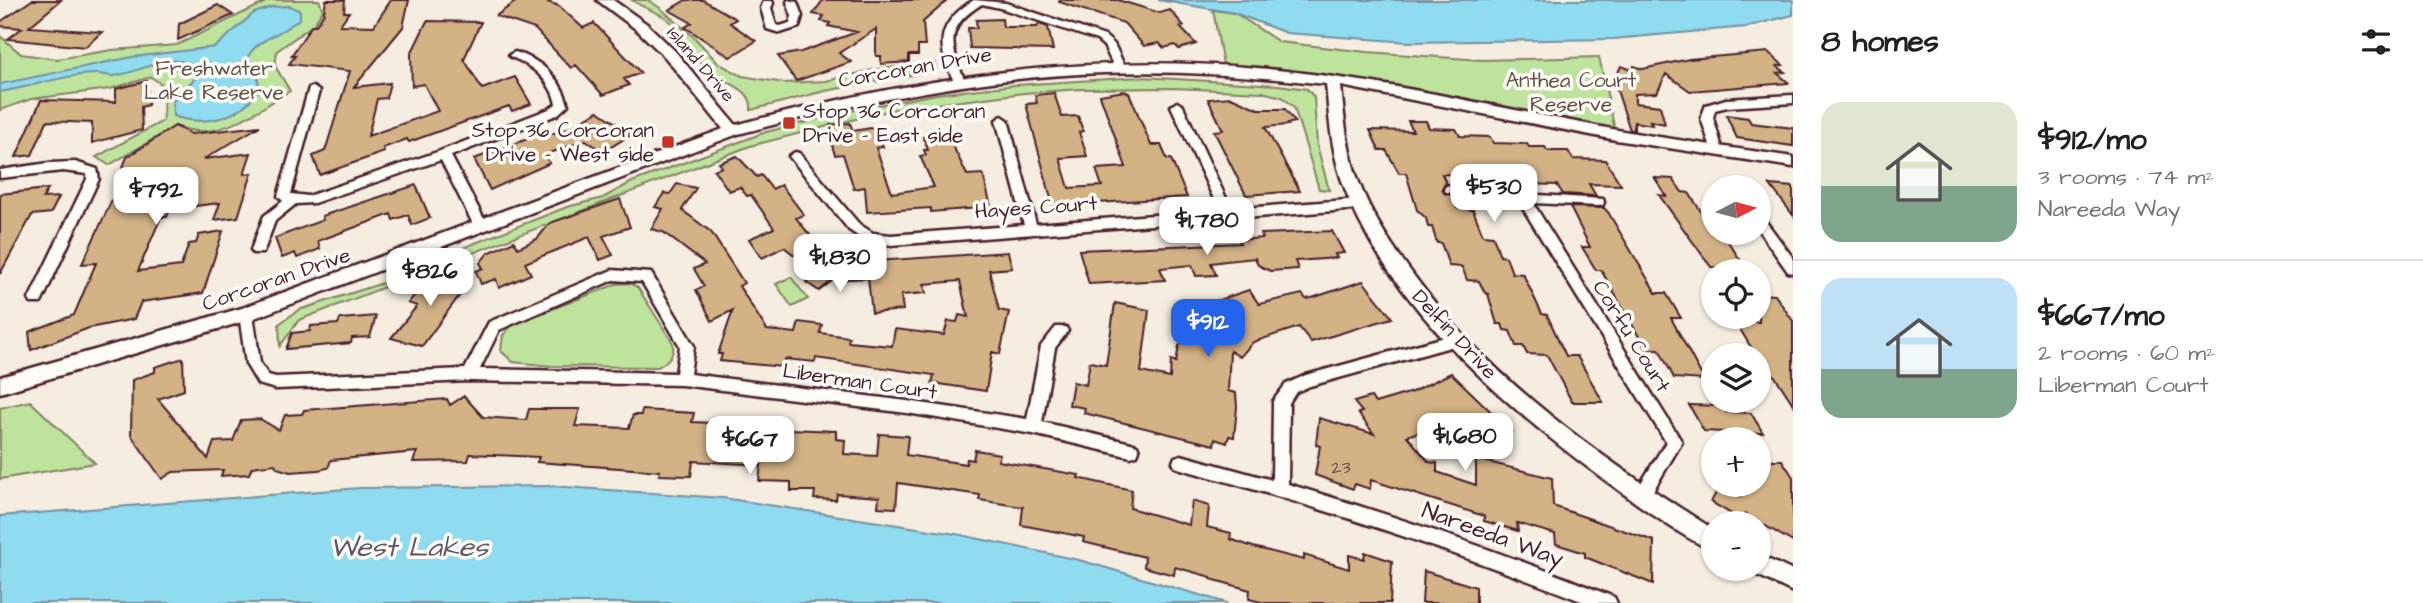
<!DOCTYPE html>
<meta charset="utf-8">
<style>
:root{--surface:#fff;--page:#f6f6f6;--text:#202124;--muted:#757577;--line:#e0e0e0;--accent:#2563eb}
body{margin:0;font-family:"Architects Daughter",sans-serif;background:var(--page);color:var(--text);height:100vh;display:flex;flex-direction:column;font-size:26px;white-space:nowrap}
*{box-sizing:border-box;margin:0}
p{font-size:23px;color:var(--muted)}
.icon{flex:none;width:38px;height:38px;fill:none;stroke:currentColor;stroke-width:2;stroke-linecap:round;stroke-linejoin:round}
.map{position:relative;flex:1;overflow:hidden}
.sheet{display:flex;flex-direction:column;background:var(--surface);width:630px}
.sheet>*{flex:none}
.needle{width:46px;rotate:84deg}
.tools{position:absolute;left:1701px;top:175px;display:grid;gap:14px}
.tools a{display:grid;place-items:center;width:70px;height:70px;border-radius:50%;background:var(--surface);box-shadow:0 2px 5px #0004;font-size:35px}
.price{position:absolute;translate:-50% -60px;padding:0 16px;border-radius:14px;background:#fff;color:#222;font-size:23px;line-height:46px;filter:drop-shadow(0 2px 4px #0008)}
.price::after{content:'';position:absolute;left:50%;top:42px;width:21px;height:16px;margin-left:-10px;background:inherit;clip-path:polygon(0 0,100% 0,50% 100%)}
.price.selected{background:var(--accent);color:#fff}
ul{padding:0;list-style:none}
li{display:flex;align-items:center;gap:21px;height:175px;padding:0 28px}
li+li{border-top:2px solid var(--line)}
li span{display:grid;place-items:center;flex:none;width:196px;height:140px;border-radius:21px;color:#555}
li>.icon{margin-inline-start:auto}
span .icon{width:84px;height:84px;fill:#fffc;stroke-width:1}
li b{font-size:30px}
h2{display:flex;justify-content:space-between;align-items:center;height:84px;padding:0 28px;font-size:30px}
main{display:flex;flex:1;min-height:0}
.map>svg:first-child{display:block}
</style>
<main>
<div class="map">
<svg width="1793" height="603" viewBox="0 0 1793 603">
<rect width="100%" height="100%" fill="#f5ede0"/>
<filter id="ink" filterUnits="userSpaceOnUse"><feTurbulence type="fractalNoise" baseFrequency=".0143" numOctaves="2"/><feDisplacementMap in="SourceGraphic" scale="14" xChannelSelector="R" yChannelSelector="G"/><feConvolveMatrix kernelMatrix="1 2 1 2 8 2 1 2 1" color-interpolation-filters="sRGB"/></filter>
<g filter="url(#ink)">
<path fill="#bde39d" stroke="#848164" stroke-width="2" d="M270,0H319L323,10L314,24L277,51L275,66L290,91C256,111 217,144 176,126L109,165L96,157L163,121L164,86L151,77L110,89L31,99L0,110V36L21,54L57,59L112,50L177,45Z
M632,0H648L660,8L696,39L718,63L742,76L784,83L826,81L872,70L934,62L936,68L928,72L825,91L751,110C753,87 725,84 711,72C703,65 693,57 688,49C681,37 678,26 666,18C655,11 643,8 632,0Z
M1213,10L1235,13L1279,42L1367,52L1482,60L1599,57L1616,135L1333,80L1224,70Z
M1141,77L1278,85L1307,89L1314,97L1317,145L1329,190L1319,189L1294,107L1282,97L1262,92L1173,88L1082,89L1024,93L891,110L750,146L299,320L280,346L279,324L299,310L389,281L470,245L567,207L603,198L632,182L766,132L859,109L936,94L1015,85Z
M791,277L808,299L792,307L776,284Z
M630,283L638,288L673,343C675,355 668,361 658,367L551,366L513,362L501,351L503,335L512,325L616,284Z
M30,401L95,463L0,479V408Z"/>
<path fill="#8fdbef" stroke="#7390a1" stroke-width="2" d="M1158,0H1793V15L1746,27L1613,39L1409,42L1286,33L1235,13Z
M290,6L300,11V18C284,34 257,38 248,57L258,78L259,90C239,119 205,127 173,116V101L198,75V67C165,50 146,72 114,76C108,76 103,74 97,74C65,74 32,87 0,92V84L132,57L215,47L254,13L272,7Z
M551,486L723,498L956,534L1079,560L1227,603H0V516L360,488Z"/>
<path fill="#d3b286" stroke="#4a1f2b" stroke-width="2" d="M32,0H61L29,27L102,32L85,47L8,39L22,28L0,26V22Z
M326,0H345L344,12H349L340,25L374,26L391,0H409L403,27L354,87L390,83L386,98L377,99L368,136L438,111L424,84L412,86L411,54L427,21L481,22L464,59L482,89L515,77L531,104L512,111L509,106L409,142L407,139L383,148L384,152L320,175L313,156L325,151L350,71L289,64L295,56H291L312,25H316L324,13Z
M518,0H542L559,6L583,28L594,23L641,73L624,79L629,85L603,95L576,65L571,68L535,29L496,16Z
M686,0H703L736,19L730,23L756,41L730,57L685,27L692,23L669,10Z
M823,0H948L923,22L925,46H918V55H909V62L881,64V56H876V29L839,53L851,62L796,81L778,56L801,52L857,32L828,26L830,23L821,21L824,16L813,14Z
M1060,0H1118L1160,13L1170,10L1184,26L1180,27L1196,44L1179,49L1175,45L1164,48L1159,43L1144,46L1124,23L1059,2Z
M218,5L233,15L178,40L179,24Z
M1002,19L1003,27H1037L1039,24L1048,27L1053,50L970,48L968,28H977L976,20Z
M1768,52L1783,65L1777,66L1785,72L1777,73L1789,83L1690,91L1666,74L1657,93L1635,94V103L1660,106L1665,124L1650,121L1652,125L1634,122V130H1630L1614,81L1621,66L1633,70L1634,66L1643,69L1689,59Z
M147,81L148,105L141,107L142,130L92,143V123L47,121L32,155L16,157L41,100L116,102V89Z
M1124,91L1129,93L1151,145H1161L1167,159H1171L1187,197L1053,206L1026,104L1037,103L1035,95L1054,93L1062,117L1078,116L1083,131L1079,132L1087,156L1060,158L1069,188L1102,186L1096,169L1126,167L1100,95Z
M1231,97L1258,109H1285L1295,122L1287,124L1288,125L1265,127L1300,191L1246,195L1214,131L1223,130L1208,99Z
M598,111L632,134L603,152L586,140L544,155L550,163L490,190L474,159L546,132L548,135L570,128Z
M1726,115L1748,118L1751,123L1793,128V146L1737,138Z
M1408,121H1426L1429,128L1456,129L1460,136L1490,137L1493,143L1527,144L1529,147H1545L1548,151H1568L1573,159L1605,160L1621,185L1589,184L1596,196L1563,194L1557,185L1496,183L1492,175L1442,174L1446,183L1442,188L1444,193L1451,195L1457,208L1473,210L1483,235L1493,236L1500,256L1506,257L1512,273L1523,274L1542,314L1547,315L1566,356H1577L1603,402H1572L1547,355L1527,354L1523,346H1516L1510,331L1504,330L1502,324H1497L1488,294L1485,293L1479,281L1467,280L1462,267L1449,266L1441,243H1437L1432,227H1428L1426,218L1417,210L1406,173H1399L1386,150H1379L1370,130L1413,131Z
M850,123L853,131L878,127L883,147L876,148L892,193L934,187L920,156L926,155L924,150H928L923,137L948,130L955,143L952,144L967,175L983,174L991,207L931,212V208L867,212L865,187L854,189L843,154L835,155L829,136L832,135L830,125Z
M175,126L191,134L260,126L204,159L251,153L244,174L252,173L238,217L214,220L220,203L170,209L167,217H161L138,271L181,266L189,244L196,243L199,235L223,231L203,293L141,302L134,319L89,328L31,350L29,332L74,315L96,263L82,264L117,189L114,190L127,157Z
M737,156L757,177L761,175L772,189L781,185L804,215L796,218L813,239L846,263L1008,252L1012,268L989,270L999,310L1009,312L1000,354L992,352L986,391L932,383L934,375L816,358L815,362L785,359L783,367L720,361L722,354H718L733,310L712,321L696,290L704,286L694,269L705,264L663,232L651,229L663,209L655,207L664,193L670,194L677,184L696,188L682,210L711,232L744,283L739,286L767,330L796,333L799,322L822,325L820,333L849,337L848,342L892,346L895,329L944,335L948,321L957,322L959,315L968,317L960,281L924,284L926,293L901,295L903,310L872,313L868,278L833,280L819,291L806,282L810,279L799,271L807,265L784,247L762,258L749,239L774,228L751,195L747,196L740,187L729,191L714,170L722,167L719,163Z
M1655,178L1673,179L1682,192L1689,193L1704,216H1709L1713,221V233H1722L1748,271H1726L1724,268L1711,267L1659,195L1666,196Z
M416,185L430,218L412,225L408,215L393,220L391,214L318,241L320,249L297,258L295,253L282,258L275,238L323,220L322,216Z
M1770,185L1793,187V215Z
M48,189L43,198L59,197L51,213L32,215L0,274V194Z
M620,199L630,227L603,236L613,255L600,260L589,237L525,263L531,274L499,288L496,279L481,284L476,271L483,268L480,263L488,253L514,241L518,248L537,239L550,223Z
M1570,207L1604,208L1608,212L1656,293H1666L1681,318H1671L1704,380L1674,378L1659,349H1646L1601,270H1596L1582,247H1590Z
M1332,231L1344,253L1335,254L1337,258L1295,261L1298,269L1270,271L1258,265L1255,258L1226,261L1211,263L1216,275L1196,276L1192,265L1160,268L1165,280L1089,284L1079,250L1240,243L1239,240L1263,238L1261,234Z
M440,273L471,280L422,346L391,338L417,306L408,303L422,286L428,287Z
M1363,281L1392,318L1311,342L1299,327L1253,342L1240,357L1230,351L1228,391L1236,393L1237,407L1234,437L1229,436L1227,443L1215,439L1214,445L1084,413L1085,408L1069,405L1073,382L1086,385L1090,362L1106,365L1115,303L1149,310L1141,372L1170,378L1171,360L1176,362L1179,346L1193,332L1182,325L1186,321L1176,314L1249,290L1259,304L1302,294L1306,299L1312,298Z
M1759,294L1775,295L1793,321V404L1774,375H1768L1735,321L1759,322Z
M376,316L370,337L352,338L351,343L286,349L292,333L310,331L311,326L338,324L340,319Z
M183,358L184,390L158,399L208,459L214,442L233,441L241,420L260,419L279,430L285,415L302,414L304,410L447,399L450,405L464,396L483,417L526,420L529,409H580L575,426L629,428L633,415H641L642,410L694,413L692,422L714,423V427H718L717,433L764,435L765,430L789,429L836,431V439L845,440L844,454L877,456L879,434L908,436L906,455L966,464L967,459L973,460L975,450L1000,454L998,461L1079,475L1078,478L1132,490L1130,508L1189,525L1192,501L1209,506L1207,527L1231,533L1230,539L1253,547L1304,560V555L1349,569V555L1364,559L1365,552L1392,561L1390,603H1265L1249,599L1250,590L1211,579V577L1175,567L1174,575L1144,567L1145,557L1083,542L1084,537L1021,525L1023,507L979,500L980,495L898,483L896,508L878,507L879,497L837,494L836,500L814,499L815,491H791V482L759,481L761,465L693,461L691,476L659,475L660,471L537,462L539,457L470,454L468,461L413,462L417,452L331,460L328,468L318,470L290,472L277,468L275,464L252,467L249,474L221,476L223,470L173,472L162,479L131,435L132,380L155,372V367Z
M1451,373L1511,431L1493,441L1476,422L1450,435L1440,425L1407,436L1429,462L1437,463V472L1476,485V459L1552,478L1553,506L1654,541L1653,584L1585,557V553L1556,544L1555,534L1517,523L1518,531L1484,521V516L1371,480L1370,489L1355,484L1353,489L1315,475L1320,446L1316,445L1319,418L1374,434L1358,413L1362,412L1354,402L1371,397L1375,403L1412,392Z
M1689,405L1722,406L1726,412L1751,413L1763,433H1755L1772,460H1782L1793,477V542L1745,514L1742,520L1711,502L1720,485L1741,497L1748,485H1759V439H1729L1724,432L1704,431Z
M1424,571L1476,587V603H1422Z"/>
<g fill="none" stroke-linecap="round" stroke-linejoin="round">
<defs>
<path id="minor" d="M788,0L797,2L802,16L799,27L780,33L767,29L761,8L764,1H772L773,3L771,8L776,25L780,26L790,23L792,16L787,2Z
M974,0L1006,3L1105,36L1114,44L1125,67L1119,70L1115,69L1104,46L1097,40L1000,8L982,4C946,26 949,43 964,79L962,81H954C935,45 938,22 974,0Z
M515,52C540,59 562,79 568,105L557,115L451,156L487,225L485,228H475L441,160L314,203L296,204L275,221L263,253H253L251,250L264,216L283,201L278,196L309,88L313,87L319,91L291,194L308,196L440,151L549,109L556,104C552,82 532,65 511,57L509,55Z
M1793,95V103L1727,107L1715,110L1713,118L1723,151L1717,155L1713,154L1701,118L1706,105L1726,99Z
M1177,102L1183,106L1231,209L1360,199L1366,204L1360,209L891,245L865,241L849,230L789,156L795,152L799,153L859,224L873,233L891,235L1024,225L996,120L1002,116L1008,120L1036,224L1219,210L1171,106Z
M75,162L97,169L99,179L43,299L41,303H31L29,299L87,179V174L63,171L0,178V170L49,163Z
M1450,185L1523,194L1603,199L1604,202L1603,205L1598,206L1533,203L1682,442L1647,501L1641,503L1635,501L1633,496L1666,442L1519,202L1446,192L1444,189L1446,186Z
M1759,217L1764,219L1793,258V273L1788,272L1759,231Z
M612,270L651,273L694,346L690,374L907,401L1027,419L1041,346L1056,327H1066L1068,331L1055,348L1042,422L1131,443L1137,445L1139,450L1137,455L1131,457L1033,434L907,413L682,385L470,381L276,389L258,384L246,364L239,314L241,310H251L253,314L260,363L268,375L276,377L465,369L489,322ZM613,280L642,282L680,346L676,373L480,369L499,330Z
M1456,334L1461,336L1463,340L1461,344L1310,386L1296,392L1289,403L1288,484C1398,517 1507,554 1614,597L1617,603H1586C1454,551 1319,506 1181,469L1175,467L1173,462L1175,457L1181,455L1272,480L1273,401L1286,384L1306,375Z"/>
<path id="tertiary" d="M597,0H613L647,24L675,51L736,125C907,79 1080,52 1257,68C1377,78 1494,107 1612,129C1672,140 1733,148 1793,157V167L1616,140L1341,86C1344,118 1347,150 1358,180C1371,215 1392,246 1414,276C1493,383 1602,459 1713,529V550C1683,539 1630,498 1602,478C1503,405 1382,298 1341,178C1331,147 1329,116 1326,84C1252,76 1178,70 1104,73C979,77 858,102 738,134L252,319L0,393V377L242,308L723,129L665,57L637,30Z
M1759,555L1793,571V592L1751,572L1750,569H1759Z"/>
</defs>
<use href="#minor" stroke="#4a1f2b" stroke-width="5"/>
<use href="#tertiary" stroke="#4a1f2b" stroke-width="5"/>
<use href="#minor" fill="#fdfcf7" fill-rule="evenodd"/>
<use href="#tertiary" fill="#fdfcf7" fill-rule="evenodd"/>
</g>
</g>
<g fill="#c8321e" stroke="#fdfcf7" stroke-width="2.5">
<rect x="782" y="116" width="14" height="14" rx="3.5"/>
<rect x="661" y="135" width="14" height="14" rx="3.5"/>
</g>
<g text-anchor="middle" stroke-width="7" stroke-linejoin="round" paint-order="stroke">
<g font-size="18" fill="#4a1f2b" stroke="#fdfcf7">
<text transform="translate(701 64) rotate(49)" y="6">Island Drive</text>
</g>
<g font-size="18" fill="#6c4442">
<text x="1341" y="473">23</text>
</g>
<g font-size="21" fill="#4a1f2b" stroke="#fdfcf7">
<text transform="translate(915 67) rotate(-10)" y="7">Corcoran Drive</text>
<text transform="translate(1036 207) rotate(-4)" y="7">Hayes Court</text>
<text transform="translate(276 279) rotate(-19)" y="7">Corcoran Drive</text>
<text transform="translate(1455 334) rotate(47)" y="7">Delfin Drive</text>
<text transform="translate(1632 336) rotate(58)" y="7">Corfu Court</text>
<text transform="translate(860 381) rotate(8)" y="7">Liberman Court</text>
</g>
<g font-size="21" fill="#675048" stroke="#fdfcf7">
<text x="214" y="75">Freshwater<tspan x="214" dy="24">Lake Reserve</tspan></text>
<text x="1571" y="87">Anthea Court<tspan x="1571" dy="24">Reserve</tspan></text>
</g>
<g font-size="21" fill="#4a1f2b" stroke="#fdfcf7" text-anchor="start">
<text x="803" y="118">Stop 36 Corcoran<tspan x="803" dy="24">Drive - East side</tspan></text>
<text x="654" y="137" text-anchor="end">Stop 36 Corcoran<tspan x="654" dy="24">Drive - West side</tspan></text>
</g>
<g font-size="24" fill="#4a1f2b" stroke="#fdfcf7">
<text transform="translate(1493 534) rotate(20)" y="8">Nareeda Way</text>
</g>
<g font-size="28" font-style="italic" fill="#5f5766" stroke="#fdfcf7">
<text x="409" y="556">West Lakes</text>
</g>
</g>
</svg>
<div class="tools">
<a><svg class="needle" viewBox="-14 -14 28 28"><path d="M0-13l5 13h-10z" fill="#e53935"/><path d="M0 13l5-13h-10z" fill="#757577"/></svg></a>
<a><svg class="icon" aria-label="locate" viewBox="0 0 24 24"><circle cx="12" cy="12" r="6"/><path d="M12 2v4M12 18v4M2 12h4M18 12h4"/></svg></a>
<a><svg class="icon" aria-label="layers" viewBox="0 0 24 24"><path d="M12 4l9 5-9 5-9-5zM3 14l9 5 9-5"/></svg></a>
<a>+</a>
<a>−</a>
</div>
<b class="price" style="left:1494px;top:224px">$530</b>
<b class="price" style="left:156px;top:227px">$792</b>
<b class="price" style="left:1207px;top:257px">$1,780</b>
<b class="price" style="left:840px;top:294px">$1,830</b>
<b class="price" style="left:430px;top:308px">$826</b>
<b class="price selected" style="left:1208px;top:359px">$912</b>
<b class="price" style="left:1465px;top:473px">$1,680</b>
<b class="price" style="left:750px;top:476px">$667</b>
</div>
<section class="sheet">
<h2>8 homes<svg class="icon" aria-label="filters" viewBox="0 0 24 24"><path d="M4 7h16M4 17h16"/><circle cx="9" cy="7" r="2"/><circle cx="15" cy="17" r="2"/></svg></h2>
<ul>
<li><span style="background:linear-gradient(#dfe7d0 60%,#7fa58c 0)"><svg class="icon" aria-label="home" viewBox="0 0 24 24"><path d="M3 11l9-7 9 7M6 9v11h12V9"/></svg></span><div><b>$912/mo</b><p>3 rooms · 74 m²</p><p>Nareeda Way</p></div></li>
<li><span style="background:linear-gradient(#bfe0f5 65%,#7fa58c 0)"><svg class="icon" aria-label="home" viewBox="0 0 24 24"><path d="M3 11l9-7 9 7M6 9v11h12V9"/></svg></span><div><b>$667/mo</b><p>2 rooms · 60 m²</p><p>Liberman Court</p></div></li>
</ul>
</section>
</main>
